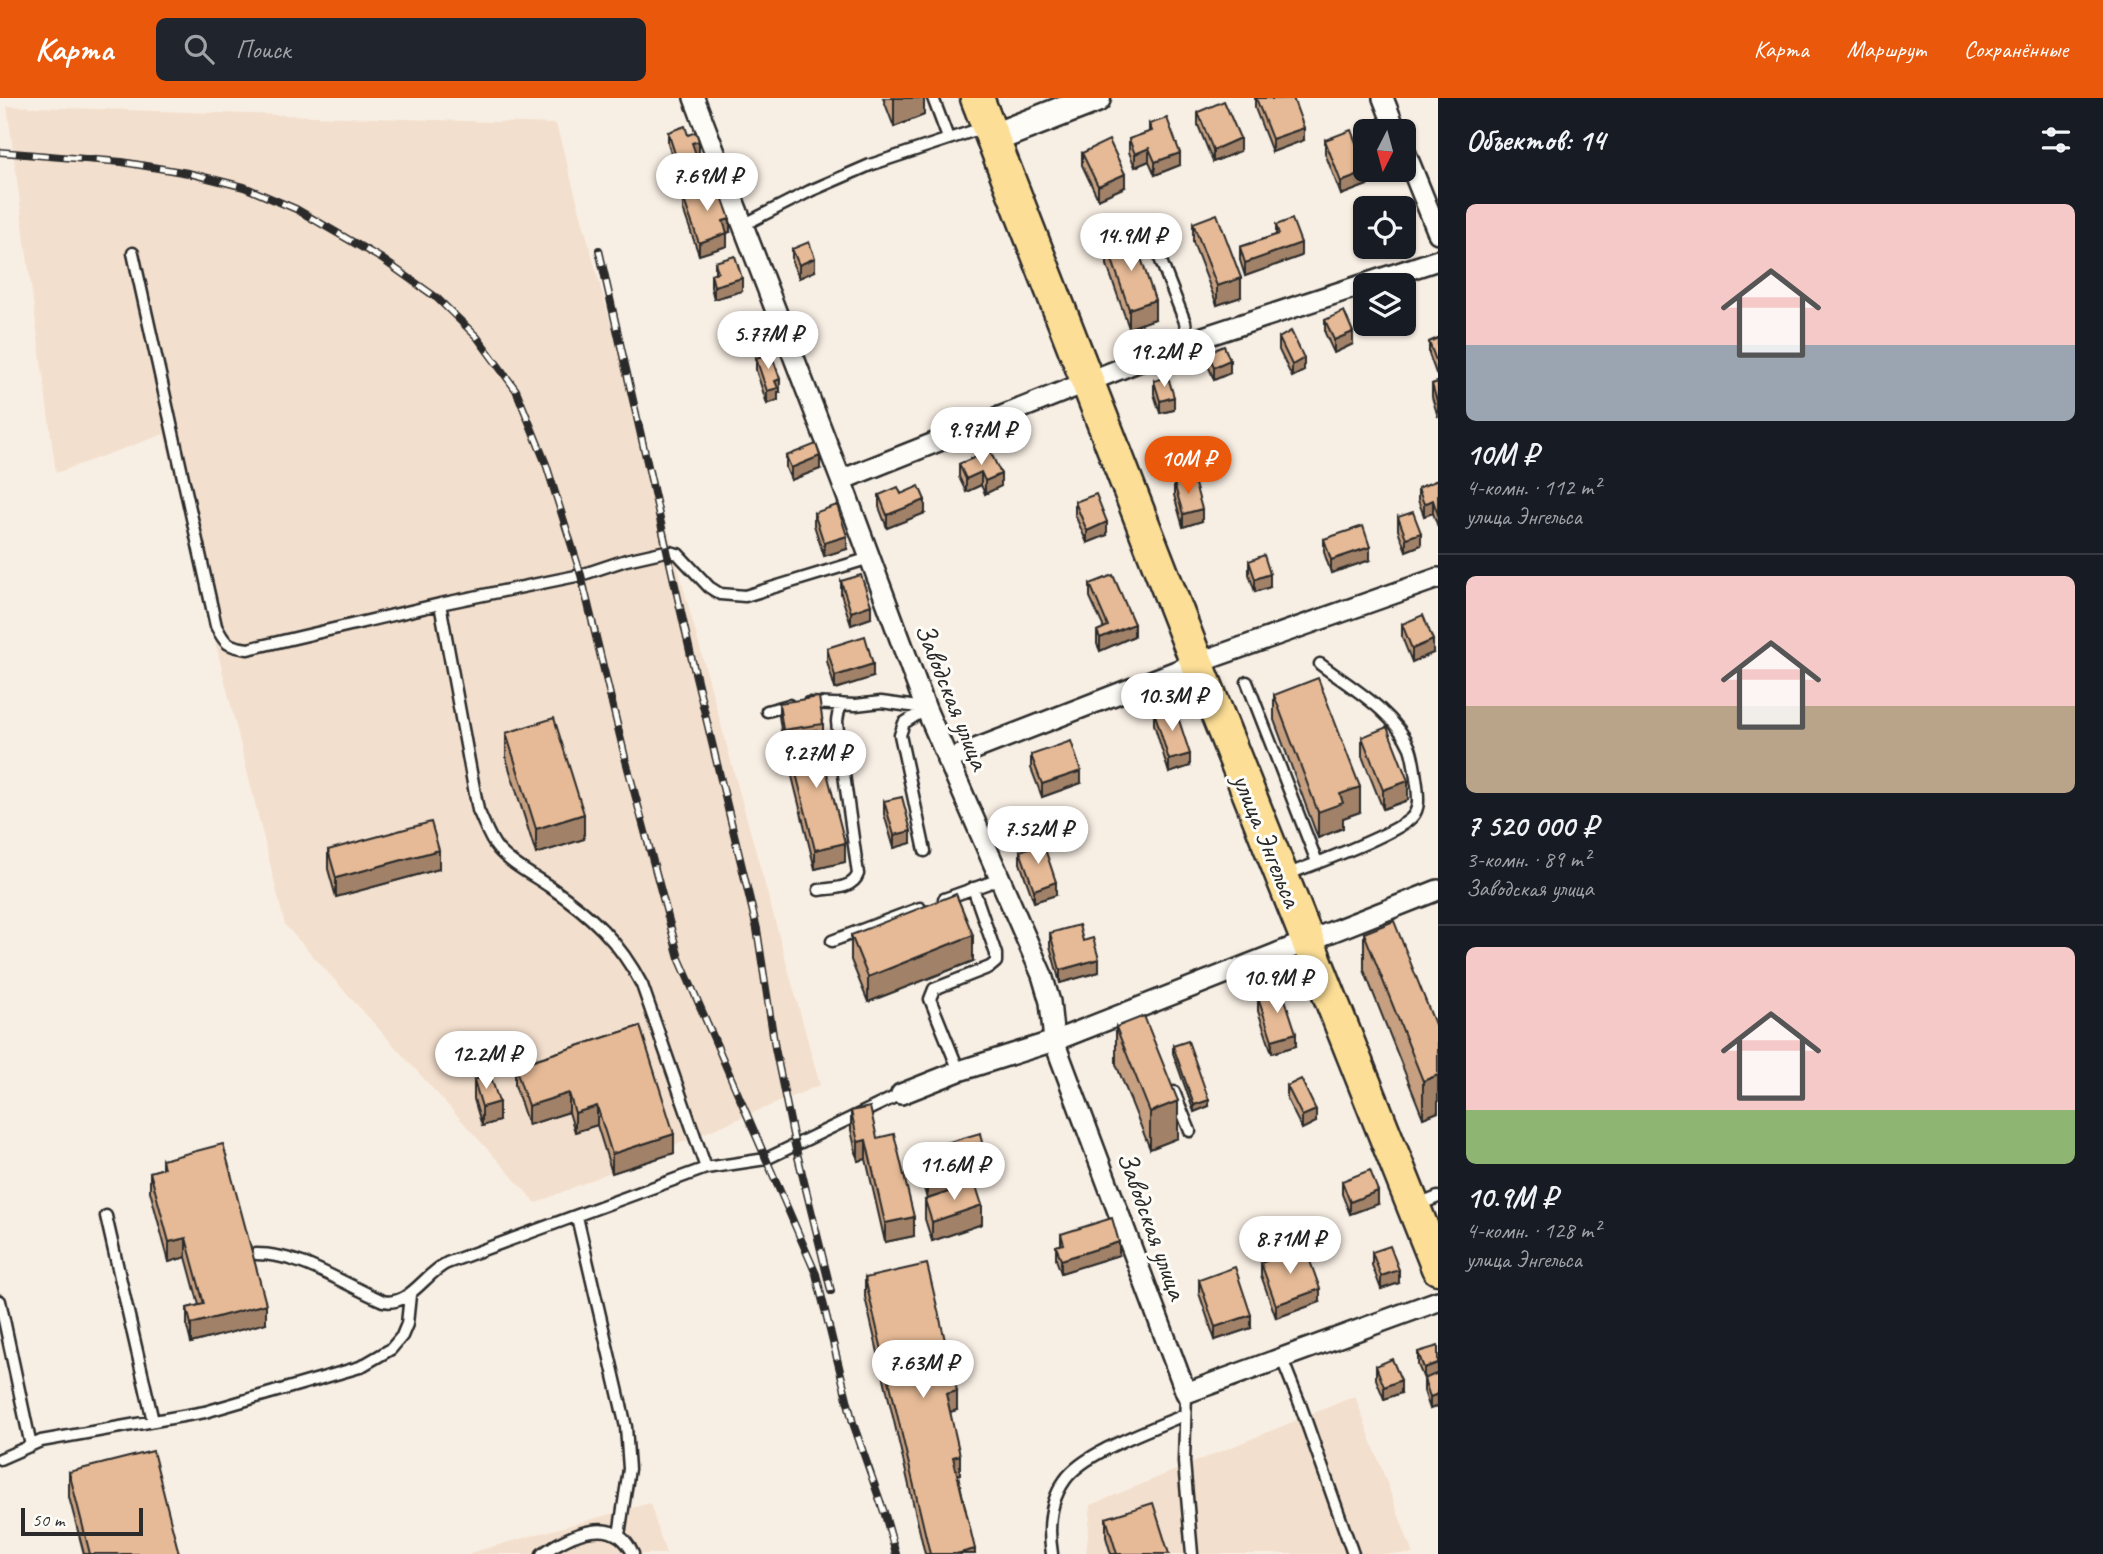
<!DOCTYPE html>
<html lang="ru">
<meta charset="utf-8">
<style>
:root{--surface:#171b24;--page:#20242c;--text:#f1f3f6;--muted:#9ea1a6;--line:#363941;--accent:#ea580c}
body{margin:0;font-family:Caveat,sans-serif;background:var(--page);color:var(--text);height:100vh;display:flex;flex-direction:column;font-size:26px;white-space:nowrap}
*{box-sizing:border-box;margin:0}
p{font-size:23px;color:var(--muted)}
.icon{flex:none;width:38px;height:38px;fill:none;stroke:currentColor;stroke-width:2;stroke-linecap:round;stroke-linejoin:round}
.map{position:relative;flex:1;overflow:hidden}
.side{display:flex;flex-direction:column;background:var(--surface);width:665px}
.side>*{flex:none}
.needle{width:46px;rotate:186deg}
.fabs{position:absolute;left:1353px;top:21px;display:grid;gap:14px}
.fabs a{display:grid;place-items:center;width:63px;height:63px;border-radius:10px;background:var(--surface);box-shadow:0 2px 5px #0004;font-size:35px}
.scale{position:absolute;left:21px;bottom:18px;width:122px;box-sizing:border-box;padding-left:7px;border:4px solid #2b2b2b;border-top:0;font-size:19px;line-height:24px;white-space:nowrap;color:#2b2b2b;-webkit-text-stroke:5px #fdfcf7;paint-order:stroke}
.price{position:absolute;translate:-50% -60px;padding:0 16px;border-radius:24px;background:#fff;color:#222;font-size:23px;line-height:46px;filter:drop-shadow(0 2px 4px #0008)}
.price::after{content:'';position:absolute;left:50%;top:42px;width:21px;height:16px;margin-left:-10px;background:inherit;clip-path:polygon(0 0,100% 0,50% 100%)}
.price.on{background:var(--accent);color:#fff}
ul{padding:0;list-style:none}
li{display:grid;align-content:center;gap:14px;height:371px;padding:0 28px}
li+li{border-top:2px solid var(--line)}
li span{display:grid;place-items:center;height:217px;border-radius:10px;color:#555}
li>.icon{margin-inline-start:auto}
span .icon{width:126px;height:126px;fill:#fffc;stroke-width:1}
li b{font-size:30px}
h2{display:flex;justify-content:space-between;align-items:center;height:84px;padding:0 28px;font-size:30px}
header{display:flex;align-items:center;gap:42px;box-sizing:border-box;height:98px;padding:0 35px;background:var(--accent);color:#fff}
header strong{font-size:33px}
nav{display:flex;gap:38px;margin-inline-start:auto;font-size:24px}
.search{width:490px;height:63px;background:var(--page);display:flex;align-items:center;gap:18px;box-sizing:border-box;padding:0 24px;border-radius:10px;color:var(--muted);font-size:26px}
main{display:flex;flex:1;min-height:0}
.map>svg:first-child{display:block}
</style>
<header>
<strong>Карта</strong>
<div class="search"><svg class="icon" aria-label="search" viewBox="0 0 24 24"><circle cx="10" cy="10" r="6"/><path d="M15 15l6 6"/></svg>Поиск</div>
<nav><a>Карта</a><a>Маршрут</a><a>Сохранённые</a></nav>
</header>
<main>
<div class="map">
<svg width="1438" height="1456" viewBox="0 0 1438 1456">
<rect width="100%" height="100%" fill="#f8efe4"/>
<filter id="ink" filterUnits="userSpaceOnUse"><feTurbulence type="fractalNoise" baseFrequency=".0143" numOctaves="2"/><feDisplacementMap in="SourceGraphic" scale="14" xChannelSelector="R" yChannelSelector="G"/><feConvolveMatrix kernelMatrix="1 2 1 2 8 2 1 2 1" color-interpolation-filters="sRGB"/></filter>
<g filter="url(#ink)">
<path fill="#f3dfcd" d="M7,8L556,26L820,987L536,1105L285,827L164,336L56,375Z
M1355,1298L1413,1456H1086L1091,1407Z
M650,1405L666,1456H466Z"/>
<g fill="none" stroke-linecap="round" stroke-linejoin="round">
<defs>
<path id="lane" d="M933,0L948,40
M743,127L810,93L870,67L985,29
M133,155L216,528C225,546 227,548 248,551L440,506L581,477L626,462L666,453L678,456L709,489L720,496L745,498L870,460
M1159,158L1185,224L1188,244
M440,506L478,712C484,724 489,741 498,751C512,767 533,777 550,789C591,817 619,843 642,887L706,1070
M1247,584L1317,764
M808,605L856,607L881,604L925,610
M767,613L789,607
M925,753L900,637L904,625L926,611
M1286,777C1311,767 1400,735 1413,718C1420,709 1418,698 1417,687C1415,675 1414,661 1410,650C1394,613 1350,589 1320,566
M819,792C832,790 853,791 858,776L838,634L837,623L840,606
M944,801L1000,781
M832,843L920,810
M959,973L930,901L934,891L990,869L996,864V856L973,790
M1174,994L1190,1033
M1416,1108L1438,1099
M106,1118L153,1323
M577,1119L626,1329L629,1371L619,1437
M256,1156C302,1156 341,1185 383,1203C409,1209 425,1175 447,1165L706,1070L766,1061L901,996
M0,1203L31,1348
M1282,1261L1300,1306L1353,1456
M1186,1295L1184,1364L1192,1456
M0,1361L41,1343L205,1314L360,1269L391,1251L402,1238L407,1226L410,1197
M542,1456C569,1437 615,1414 633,1456
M1052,1456C1048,1431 1049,1404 1065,1382C1084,1354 1152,1331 1184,1317"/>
<path id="street" d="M694,0L841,382L926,611L1042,877L1050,904L1054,943L1186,1295L1438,1203
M1383,0L1396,33
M1404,51L1438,135
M841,382L1188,244L1438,162
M947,662L1197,565L1438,480
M901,996L959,973L1054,943L1438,792"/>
<path id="secondary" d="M993,40L1096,0"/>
<path id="primary" d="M977,0L1197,565L1438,1170"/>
</defs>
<use href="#lane" stroke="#2b2b2b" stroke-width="15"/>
<use href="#street" stroke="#2b2b2b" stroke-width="24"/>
<use href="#secondary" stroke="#2b2b2b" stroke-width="33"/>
<use href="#primary" stroke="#2b2b2b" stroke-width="37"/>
<use href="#lane" stroke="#fdfcf7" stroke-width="10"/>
<use href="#street" stroke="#fdfcf7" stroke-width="19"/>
<use href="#secondary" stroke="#fdfcf7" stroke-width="28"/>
<use href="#primary" stroke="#fcde96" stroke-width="32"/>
<defs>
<path id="rail" d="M0,54L122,64L188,75L244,89L296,111L382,161L437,200L477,239L516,292L546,366L581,477L626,663L679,860L816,1176L853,1325L885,1417L896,1456
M599,152L691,558L757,831L775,950L795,1047L831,1193"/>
</defs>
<use href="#rail" stroke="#2b2b2b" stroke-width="8"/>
<use href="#rail" stroke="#fdfcf7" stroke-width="5" stroke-dasharray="16" stroke-linecap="butt"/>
</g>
<path fill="#c6a081" stroke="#2b2b2b" stroke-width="2" d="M883,0H924V17L894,29Z
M1255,0H1272L1304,42L1272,54L1255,10Z
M1198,14L1240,53L1213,64L1198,27Z
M1149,26L1180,67L1155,77L1149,63L1135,69L1129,54V41L1149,34Z
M668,34L688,37L699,56L696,57L698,75L679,81L668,46Z
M1325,42L1367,87L1341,97L1325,55Z
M1082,55L1125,89L1098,101L1082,67Z
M683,99L730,134L727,135V148L699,157L683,111Z
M1193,125L1241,199L1217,207L1193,144Z
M1276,127L1301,158L1245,178L1240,162V149L1276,137Z
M1107,147L1155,221L1129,230L1107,167Z
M792,151L815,173L799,180L792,164Z
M715,164L742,193L714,201L711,189V176L715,175Z
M1325,222L1353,246L1334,255L1325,235Z
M1279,240L1304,273L1292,279L1279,252Z
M1438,240L1437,278L1429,256V244Z
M1208,254L1230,275L1214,282L1208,267Z
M756,260L780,294H778V302L767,306L756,272Z
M1154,283L1174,312L1160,315L1154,296Z
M1438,284V319L1432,299V286Z
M990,353L1001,388L985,396L981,387L966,394L959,379V366Z
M786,358L820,371L791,382L786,370Z
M1438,382V429L1433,415L1424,418L1418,402V390Z
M1174,385L1202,423L1183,429L1174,397Z
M901,396L925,415L887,430L879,409V397Z
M1075,404L1107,437L1087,445L1075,417Z
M814,415L847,451L824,458L814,427Z
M1398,419L1421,447L1406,453L1398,432Z
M1324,441L1370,462L1331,475L1324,454Z
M1249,463L1270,489L1255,494L1249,476Z
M841,483L871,520L851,527L841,496Z
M1090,486L1134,538L1100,553L1097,546V533L1104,530L1090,499Z
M1402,526L1433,555L1412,564L1402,539Z
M827,550L873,579L835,591L827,563Z
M1274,597L1360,714L1343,720V730L1318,740L1274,622Z
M779,605L823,626V639L818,640L845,764L815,771L787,658V644L783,645L779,618Z
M1154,613L1190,668L1169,675L1154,626Z
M506,635L584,741L536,756L506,660Z
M1362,639L1408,702L1383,711L1362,658Z
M1031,657L1081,685L1042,699L1031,670Z
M884,703L911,745L894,750L884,716Z
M328,752L439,771L336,799L328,771Z
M1020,753L1056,797L1034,804L1020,765Z
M1050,835L1083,843L1099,874L1060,885L1050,848Z
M1364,835L1438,934V1014L1423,1020L1364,872Z
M851,837L973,863L868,904L851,862Z
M1258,900L1296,948L1272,955L1258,913Z
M640,928L674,1055L612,1075L597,1027L575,1034L569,1014L528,1027L515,987V968Z
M1116,929L1178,1040L1150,1051L1116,966Z
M1173,948L1209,1008L1194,1014L1173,955Z
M474,982L499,1023L482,1028L474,1001Z
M1287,988L1316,1024L1302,1031L1287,1001Z
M851,1013L914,1138L885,1144L866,1061L858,1063L851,1032Z
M919,1053L986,1083L976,1086L982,1126L932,1143L925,1121V1102L927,1101L919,1072Z
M162,1062L266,1225L191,1245L187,1229V1210L199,1207L186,1159L169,1164L150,1093V1074L162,1071Z
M1342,1083L1378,1106L1350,1116L1342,1096Z
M1061,1136L1119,1157L1061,1175L1056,1161V1148L1061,1147Z
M1372,1154L1399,1185L1381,1191L1372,1167Z
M1261,1165L1320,1204L1276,1220L1261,1177Z
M865,1180L957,1312L950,1314L960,1376L958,1377L975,1456H925L865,1199Z
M1199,1182L1251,1230L1215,1242L1199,1195Z
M1418,1254L1438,1308L1430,1311L1424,1293V1281L1418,1267Z
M1376,1268L1401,1295L1384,1301L1376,1281Z
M69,1374L179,1456H84L69,1399Z
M1106,1420L1169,1456H1111L1106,1439Z"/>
<path fill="#a18269" stroke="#2b2b2b" stroke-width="2" d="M894,0H924V17L894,29Z
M1304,30V42L1272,54V41Z
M1240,40V53L1213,64V52Z
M699,43V56L692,58V45Z
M1149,50V63L1135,69V56Z
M1180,55V67L1155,77V64Z
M698,62V75L679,81V68Z
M1367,74V87L1341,97V84Z
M1125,76V89L1098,101V88Z
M730,121V134L723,136V123Z
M727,135V148L699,157V145Z
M1301,145V158L1245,178V165Z
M815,160V173L799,180V167Z
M742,180V193L714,201V188Z
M1241,180V199L1217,207V188Z
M1155,202V221L1129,230V211Z
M1353,234V246L1334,255V242Z
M1304,260V273L1292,279V267Z
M1230,262V275L1214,282V269Z
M780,281V294H778V302L767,306V293L775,283Z
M1174,299V312L1160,315V303Z
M820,358V371L791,382V370Z
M981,374V387L966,394V381Z
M1001,376V388L985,396V383Z
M925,402V415L887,430V417Z
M1433,402V415L1424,418V406Z
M1202,411V423L1183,429V416Z
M1107,424V437L1087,445V433Z
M1421,435V447L1406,453V440Z
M847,438V451L824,458V445Z
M1370,449V462L1331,475V462Z
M1270,476V489L1255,494V481Z
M871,507V520L851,527V514Z
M1134,526V538L1100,553V540Z
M1433,542V555L1412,564V551Z
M873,566V579L835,591V578Z
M1190,656V668L1169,675V662Z
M1081,673V685L1042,699V686Z
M1408,683V702L1383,711V692Z
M1360,689V714L1343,720V730L1318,740V714L1340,696Z
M584,716V741L536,756V731Z
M911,733V745L894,750V737Z
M845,745V764L815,771V752Z
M439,752V771L336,799V780Z
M1056,784V797L1034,804V792Z
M973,837V863L868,904V879Z
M1099,861V874L1060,885V872Z
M1296,935V948L1272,955V942Z
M1438,977V1014L1423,1020V983Z
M569,995V1014L528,1027V1008Z
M1209,1002V1008L1194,1014V1007Z
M1178,1003V1040L1150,1051V1014Z
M499,1004V1023L482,1028V1009Z
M597,1008V1027L575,1034V1015Z
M1316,1012V1024L1302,1031V1018Z
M674,1036V1055L612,1075V1056Z
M866,1042V1061L858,1063V1044Z
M986,1064V1083L927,1101V1082Z
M1378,1093V1106L1350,1116V1104Z
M982,1107V1126L932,1143V1124Z
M914,1119V1138L885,1144V1125Z
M186,1140V1159L169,1164V1144Z
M1119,1144V1157L1061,1175V1162Z
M1399,1172V1185L1381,1191V1178Z
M1320,1191V1204L1276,1220V1207Z
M266,1206V1225L191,1245V1226Z
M1251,1217V1230L1215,1242V1229Z
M1438,1265V1278L1424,1283V1270Z
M1401,1282V1295L1384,1301V1289Z
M957,1293V1312L946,1315V1296Z
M1438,1296V1308L1430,1311V1299Z
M960,1357V1376L953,1378V1359Z
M975,1451V1456H956Z"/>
<path fill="#e6ba96" stroke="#2b2b2b" stroke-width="2" d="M1256,0H1272V1L1293,0L1304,30L1272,41Z
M1224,3L1240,40L1213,52L1198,14Z
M1167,20L1180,55L1155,64L1149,50L1135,56L1129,41L1152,33L1149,26Z
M685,28L688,37L696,34L699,43L692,45L698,62L679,68L668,34Z
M1351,32L1365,68V72H1366L1367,74L1341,84L1325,42Z
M1109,42L1125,76L1098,88L1082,55Z
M718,87L730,121L723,123L727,135L699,145L683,99Z
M1217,116L1241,180L1217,188L1193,125Z
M1292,121L1301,145L1245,165L1240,149L1279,136L1276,127Z
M1134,139L1155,202L1129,211L1107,147Z
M809,144L815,160L799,167L792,151Z
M735,158L742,180L714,188L711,176L718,174L715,164Z
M1344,213L1353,234L1334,242L1325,222Z
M1291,233L1304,260L1292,267L1279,240Z
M1438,240V265H1437L1429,244Z
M1224,248L1230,262L1214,269L1208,254Z
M771,255L780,281L775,283L778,290L767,293L756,260Z
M1168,279L1174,299L1160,303L1154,283Z
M1438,284V307L1432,286Z
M816,346L820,358L791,370L786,358Z
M990,353L1001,376L985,383L981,374L966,381L959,366Z
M1193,379L1202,411L1183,416L1174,385Z
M1438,382V417L1433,402L1424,406L1418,390Z
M919,388L925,402L887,417L879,397L898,389L901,396Z
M1096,396L1107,424L1087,433L1075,404Z
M837,407L847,438L824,445L814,415Z
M1413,414L1421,435L1406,440L1398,419Z
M1363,428L1370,449L1331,462L1324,441Z
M1264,457L1270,476L1255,481L1249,463Z
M861,477L871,507L851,514L841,483Z
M1113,477L1134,526L1100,540L1097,533L1108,528L1090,486Z
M1423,517L1433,542L1412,551L1402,526Z
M865,538L873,566L835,578L827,550Z
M1318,580L1360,689L1340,696L1343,705L1318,714L1274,597Z
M819,599L823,626L783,632L779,605Z
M1174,607L1190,656L1169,662L1154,613Z
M554,620L584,716L536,731L506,635Z
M1387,629L1408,683L1383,692L1362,639Z
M816,632L845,745L815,752L787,639Z
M1071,643L1081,673L1042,686L1031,657Z
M902,699L911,733L894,737L884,703Z
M431,724L439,752L336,780L328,752Z
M1043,745L1056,784L1034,792L1020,753Z
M956,796L973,837L868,879L851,837Z
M1394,823L1438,934V977L1423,983L1364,835Z
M1079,827L1083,843L1093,840L1099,861L1060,872L1050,835Z
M1282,892L1296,935L1272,942L1258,900Z
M1144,918L1178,1003L1150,1014L1116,929Z
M640,928L674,1036L612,1056L597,1008L575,1015L569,995L528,1008L515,968Z
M1188,943L1209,1002L1194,1007L1173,948Z
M490,976L499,1004L482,1009L474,982Z
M1301,981L1316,1012L1302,1018L1287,988Z
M870,1009L877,1040L894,1036L914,1119L885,1125L866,1042L858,1044L851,1013Z
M980,1035L986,1064L927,1082L919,1053Z
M223,1046L266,1206L191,1226L187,1210L204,1206L186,1140L169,1144L150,1074L164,1070L162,1062Z
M1370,1072L1378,1093L1350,1104L1342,1083Z
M975,1085L982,1107L932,1124L925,1102Z
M1112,1120L1119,1144L1061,1162L1056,1148L1064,1146L1061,1136Z
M1390,1148L1399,1172L1381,1178L1372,1154Z
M1305,1149L1320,1191L1276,1207L1261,1165Z
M927,1166L957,1293L946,1296L960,1357L953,1359L975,1451L956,1456H930L865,1180Z
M1235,1169L1251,1217L1215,1229L1199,1182Z
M1438,1249V1265L1424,1270L1418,1254L1438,1248Z
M1392,1261L1401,1282L1384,1289L1376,1268Z
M1438,1275V1296L1430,1299L1424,1281Z
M153,1353L179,1456H90L69,1374Z
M1153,1405L1169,1456H1117L1106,1420Z"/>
</g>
<g text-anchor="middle" stroke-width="6" stroke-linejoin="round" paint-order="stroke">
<g font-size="28" fill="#2b2b2b" stroke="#fdfcf7">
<text transform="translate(953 598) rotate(68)" y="10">Заводская улица</text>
<text transform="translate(1268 742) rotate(68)" y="10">улица Энгельса</text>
<text transform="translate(1153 1127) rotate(70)" y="10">Заводская улица</text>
</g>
</g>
</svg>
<div class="fabs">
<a><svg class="needle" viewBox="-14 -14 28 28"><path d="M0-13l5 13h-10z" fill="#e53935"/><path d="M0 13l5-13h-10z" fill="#9ea1a6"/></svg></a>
<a><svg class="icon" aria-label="locate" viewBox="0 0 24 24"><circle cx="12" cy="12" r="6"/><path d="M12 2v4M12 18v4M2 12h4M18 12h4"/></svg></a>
<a><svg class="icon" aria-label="layers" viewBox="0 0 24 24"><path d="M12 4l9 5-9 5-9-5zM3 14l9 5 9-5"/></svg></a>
</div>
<div class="scale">50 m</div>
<b class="price" style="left:707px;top:115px">7.69M ₽</b>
<b class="price" style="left:1131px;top:175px">14.9M ₽</b>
<b class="price" style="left:768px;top:273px">5.77M ₽</b>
<b class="price" style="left:1164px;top:291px">19.2M ₽</b>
<b class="price" style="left:981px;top:369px">9.97M ₽</b>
<b class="price on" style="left:1188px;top:398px">10M ₽</b>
<b class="price" style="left:1172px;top:635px">10.3M ₽</b>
<b class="price" style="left:816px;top:692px">9.27M ₽</b>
<b class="price" style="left:1038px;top:768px">7.52M ₽</b>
<b class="price" style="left:1277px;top:917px">10.9M ₽</b>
<b class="price" style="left:486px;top:993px">12.2M ₽</b>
<b class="price" style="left:954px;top:1104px">11.6M ₽</b>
<b class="price" style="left:1290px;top:1178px">8.71M ₽</b>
<b class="price" style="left:923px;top:1302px">7.63M ₽</b>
</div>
<section class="side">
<h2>Объектов: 14<svg class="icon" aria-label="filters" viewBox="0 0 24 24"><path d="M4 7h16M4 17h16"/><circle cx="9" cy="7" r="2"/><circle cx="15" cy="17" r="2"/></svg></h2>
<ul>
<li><span style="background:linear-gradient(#f6c9c9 65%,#9aa5b1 0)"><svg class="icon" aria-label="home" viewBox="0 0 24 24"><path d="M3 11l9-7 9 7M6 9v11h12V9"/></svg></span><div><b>10M ₽</b><p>4-комн. · 112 m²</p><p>улица Энгельса</p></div></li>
<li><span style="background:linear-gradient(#f6c9c9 60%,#b9a48a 0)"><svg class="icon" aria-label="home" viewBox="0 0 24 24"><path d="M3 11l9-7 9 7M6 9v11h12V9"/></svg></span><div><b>7 520 000 ₽</b><p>3-комн. · 89 m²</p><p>Заводская улица</p></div></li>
<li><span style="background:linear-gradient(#f6c9c9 75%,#8fb573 0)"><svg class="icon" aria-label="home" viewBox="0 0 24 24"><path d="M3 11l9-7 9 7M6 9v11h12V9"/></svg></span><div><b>10.9M ₽</b><p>4-комн. · 128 m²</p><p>улица Энгельса</p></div></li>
</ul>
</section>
</main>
